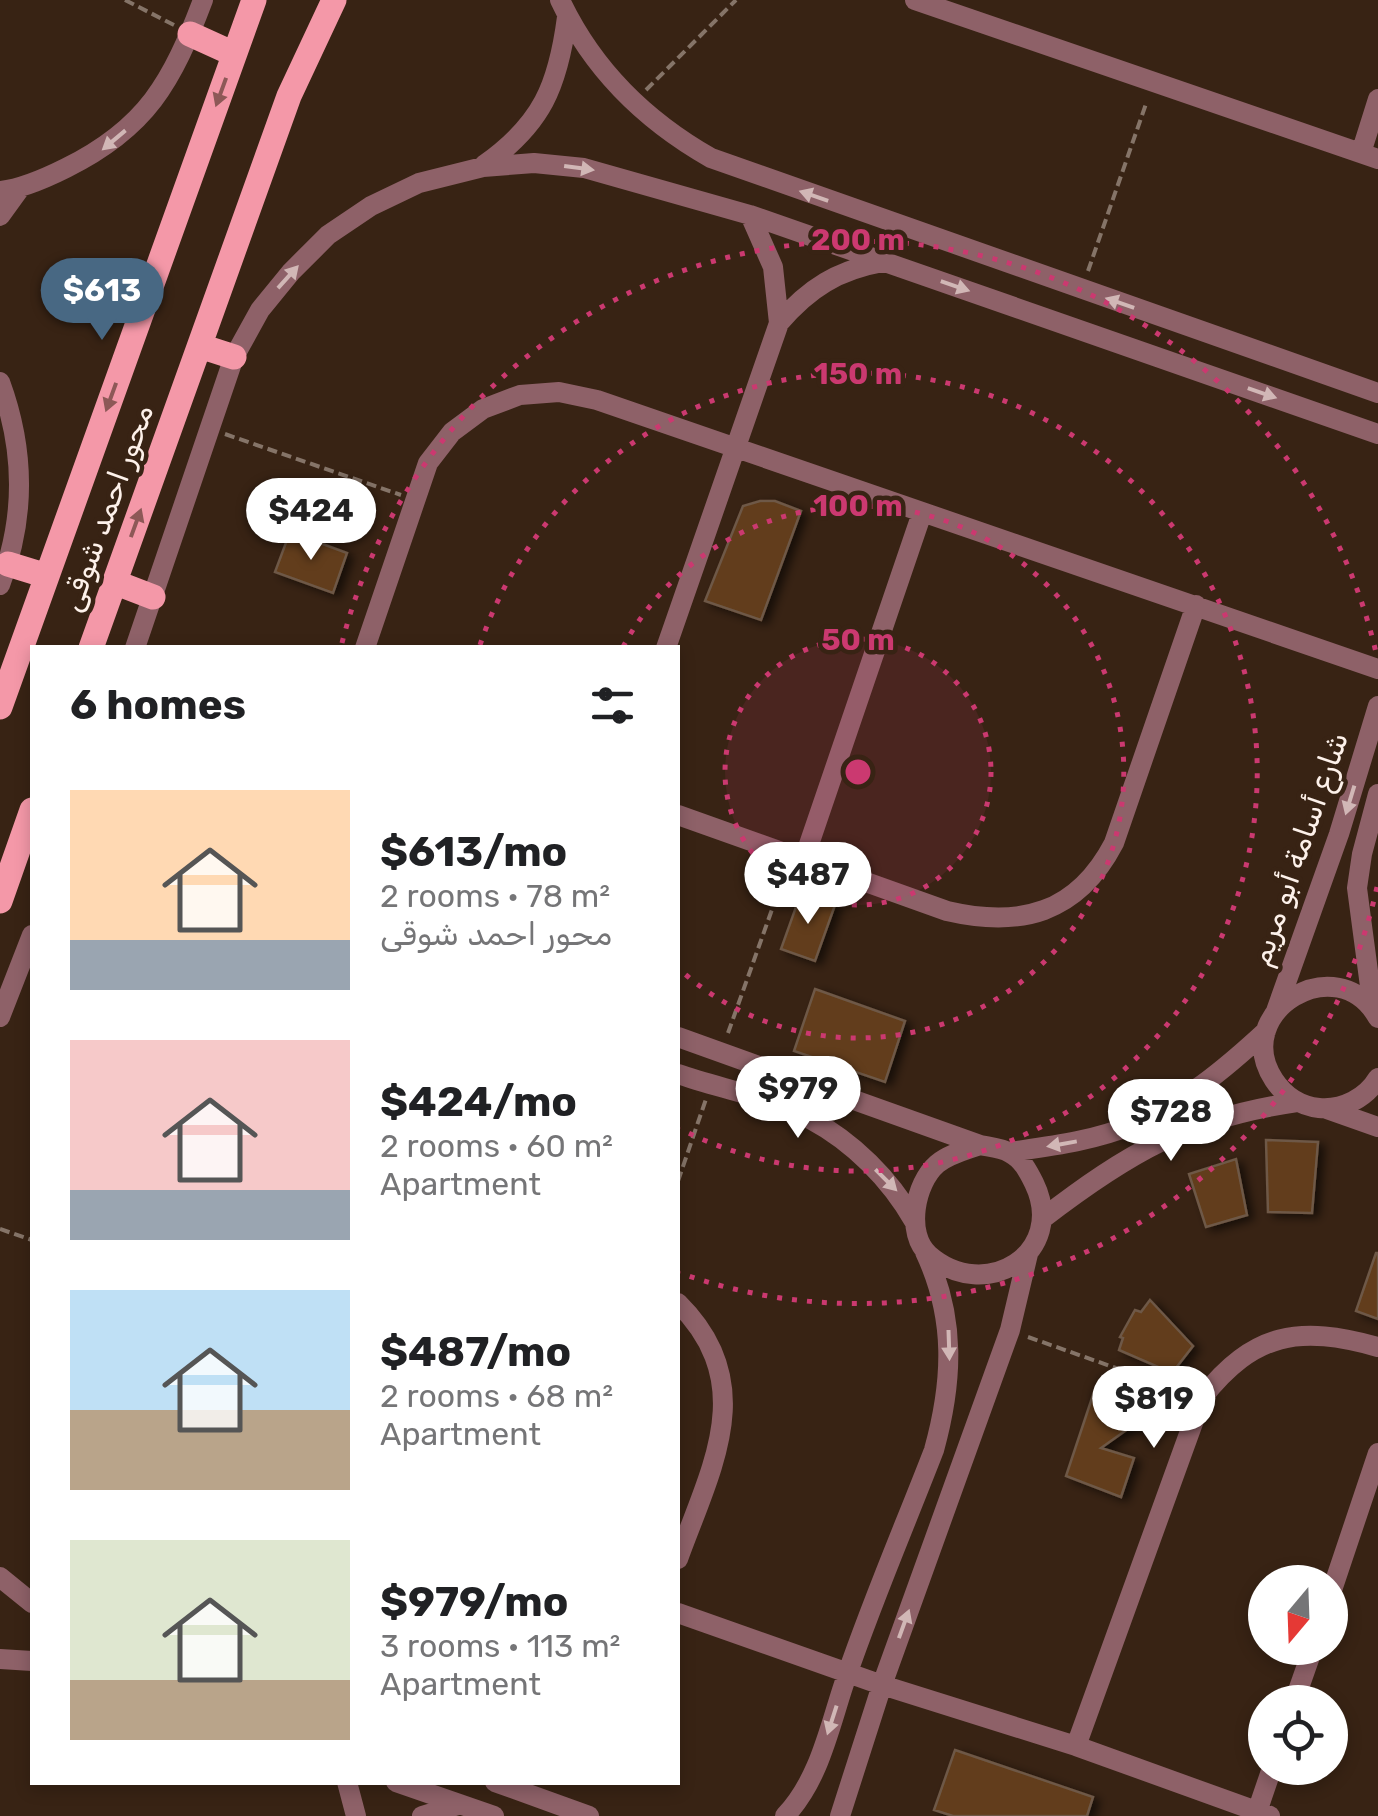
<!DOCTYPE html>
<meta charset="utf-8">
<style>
:root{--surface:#fff;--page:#f2f2f2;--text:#202124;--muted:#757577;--accent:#486883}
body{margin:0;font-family:Rubik,Vazirmatn,sans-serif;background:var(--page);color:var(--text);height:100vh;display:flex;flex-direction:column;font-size:38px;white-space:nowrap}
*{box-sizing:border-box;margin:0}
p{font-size:32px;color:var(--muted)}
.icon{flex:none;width:55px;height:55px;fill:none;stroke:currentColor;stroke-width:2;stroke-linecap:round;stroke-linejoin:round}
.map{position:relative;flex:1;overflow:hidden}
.sheet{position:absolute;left:30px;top:645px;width:650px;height:1140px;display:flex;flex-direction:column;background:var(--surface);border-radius:0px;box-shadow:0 5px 15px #0003}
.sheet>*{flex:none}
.needle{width:65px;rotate:199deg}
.buttons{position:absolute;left:1248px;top:1565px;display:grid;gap:20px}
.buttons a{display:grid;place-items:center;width:100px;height:100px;border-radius:50%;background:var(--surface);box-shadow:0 5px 15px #0003;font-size:50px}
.price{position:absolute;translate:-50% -85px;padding:0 22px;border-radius:35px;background:#fff;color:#222;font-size:32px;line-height:65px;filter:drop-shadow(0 2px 5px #0008)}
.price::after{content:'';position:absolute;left:50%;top:60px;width:30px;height:22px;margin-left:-15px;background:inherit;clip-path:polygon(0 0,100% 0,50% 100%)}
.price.on{background:var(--accent);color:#fff}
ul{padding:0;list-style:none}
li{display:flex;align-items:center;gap:30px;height:250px;padding:0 40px}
li span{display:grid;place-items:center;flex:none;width:280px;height:200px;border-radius:0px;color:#555}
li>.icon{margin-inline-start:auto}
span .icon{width:120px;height:120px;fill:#fffc;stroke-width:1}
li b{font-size:42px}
h2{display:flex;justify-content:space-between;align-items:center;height:120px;padding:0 40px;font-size:42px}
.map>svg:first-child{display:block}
</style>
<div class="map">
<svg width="1378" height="1816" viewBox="0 0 1378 1816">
<defs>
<filter id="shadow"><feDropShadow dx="6" dy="3.5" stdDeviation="5" flood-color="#0009"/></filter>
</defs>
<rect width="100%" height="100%" fill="#382314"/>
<path fill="#623d1a" stroke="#6e5846" stroke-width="2.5" filter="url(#shadow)" d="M760,501H775L801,511L761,620L705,601L743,506Z
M290,532L347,553L333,593L275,572Z
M801,893L835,905L815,961L781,949Z
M815,989L905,1021L885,1082L794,1051Z
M1266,1140L1318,1142L1312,1213L1268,1212Z
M1236,1159L1247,1215L1206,1227L1189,1174Z
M1376,1253H1378V1319L1356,1311Z
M1150,1300L1193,1346L1172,1373L1119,1350L1123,1338L1120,1337L1135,1310L1141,1312Z
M1095,1389L1151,1411L1147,1422L1132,1426L1101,1448L1134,1458L1121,1497L1066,1476Z
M955,1750L1093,1797L1087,1816H953L934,1810Z"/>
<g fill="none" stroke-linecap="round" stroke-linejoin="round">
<path stroke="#857468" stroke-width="4" stroke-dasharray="10 5" stroke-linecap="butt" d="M125,0L174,25
M646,90L736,0
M1088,271L1147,101
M225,434L401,495
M728,1033L785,873
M678,1181L706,1099
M0,1229L32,1240
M1028,1337L1184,1392"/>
<path stroke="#8e6168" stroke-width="20" d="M560,0C593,70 644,120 711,158L1378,393
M915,0L1378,159
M1361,153L1378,99
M484,165C542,124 558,86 567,17
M0,191C22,189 46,178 66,168C147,128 172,82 203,0
M750,215L773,267L779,323
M0,216L21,187
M0,382C25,450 26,517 0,585
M135,648L234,357L260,310L291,272L328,235L371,206L419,183L483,167L534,163L584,168L750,215L1378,434
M365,648L428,463L452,432L483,409L520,395L559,392L597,400L1378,669
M666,648L779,323C809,288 838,270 883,262
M678,815L947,911C1020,928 1077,914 1114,843L1196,605
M804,859L922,513
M1373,1009L1357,888L1362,854L1378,794
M1276,1011L1339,834L1378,706
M0,1017L32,935
M1378,1018C1338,946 1229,1012 1274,1080C1284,1095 1300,1106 1319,1108C1343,1110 1366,1098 1378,1078
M678,1037L980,1145
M678,1074C721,1089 770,1097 810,1119C853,1142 890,1179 914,1221
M1327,1109L1378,1127
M980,1145C989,1147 1002,1148 1010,1153C1022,1159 1028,1171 1034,1183C1068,1253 985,1304 929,1255C905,1234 915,1183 937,1164C949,1154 966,1150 980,1145Z
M1010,1152C1051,1146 1093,1141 1132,1125C1183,1104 1226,1068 1266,1031
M1042,1219C1129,1152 1188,1118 1297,1102
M678,1303C760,1384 711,1468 678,1559
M0,1577L32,1603
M1330,1596L1378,1453
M678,1613L882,1685L1076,1746L1270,1816
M0,1659L32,1661
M1294,1702L1313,1648
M1076,1746L1202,1398C1254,1332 1299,1325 1378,1347
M347,1782L356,1816
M396,1782L494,1816
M495,1782L589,1816
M1257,1812L1272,1768
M422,1816L458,1805
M785,1816C821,1778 830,1723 847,1675C873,1599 905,1525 934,1450C953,1381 956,1318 925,1252
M840,1816L882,1685L1010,1330L1028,1254"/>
<path stroke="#f498a8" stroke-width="25" d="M190,34L234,54
M200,346L234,357
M8,564L47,576
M114,582L153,597
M91,648L289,96L334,0
M0,707L254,0
M0,901L32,810"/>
</g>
<defs><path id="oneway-solid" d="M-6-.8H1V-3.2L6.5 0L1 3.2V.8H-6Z" transform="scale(2.5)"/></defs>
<g fill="#8d5857">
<use href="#oneway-solid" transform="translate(221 92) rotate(110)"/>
<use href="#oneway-solid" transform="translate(111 397) rotate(110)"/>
<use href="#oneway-solid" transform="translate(136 523) rotate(-70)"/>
</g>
<g fill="#d1b7b6">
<use href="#oneway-solid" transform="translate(114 140) rotate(140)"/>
<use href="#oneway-solid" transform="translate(579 168) rotate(8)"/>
<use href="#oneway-solid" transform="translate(814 196) rotate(-161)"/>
<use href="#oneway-solid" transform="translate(288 277) rotate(-48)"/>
<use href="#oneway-solid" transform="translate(955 286) rotate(19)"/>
<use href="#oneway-solid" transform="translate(1120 303) rotate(-161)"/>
<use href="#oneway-solid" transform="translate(1262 393) rotate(19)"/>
<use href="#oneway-solid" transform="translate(1350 800) rotate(107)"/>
<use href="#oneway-solid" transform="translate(1062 1144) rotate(170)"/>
<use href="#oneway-solid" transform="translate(886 1180) rotate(45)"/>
<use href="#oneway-solid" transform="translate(949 1345) rotate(88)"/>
<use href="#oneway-solid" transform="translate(904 1624) rotate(-70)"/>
<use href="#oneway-solid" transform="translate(832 1720) rotate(108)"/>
</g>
<circle cx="858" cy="772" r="133" fill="#cb3970" fill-opacity=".12"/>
<g fill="none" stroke="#cb3970" stroke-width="5" stroke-dasharray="5 10">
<circle cx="858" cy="772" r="133"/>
<path d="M623 647A266 266 0 1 1 678 968"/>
<path d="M480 645A399 399 0 1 1 680 1129"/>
<path d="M1377 887A532 532 0 0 1 680 1273M342 643A532 532 0 0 1 1377 657"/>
</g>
<g text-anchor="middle" stroke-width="9" stroke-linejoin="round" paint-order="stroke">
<g font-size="30" fill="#fdf1ea" stroke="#382314">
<text transform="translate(107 508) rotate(-70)" y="10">محور احمد شوقى</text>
<text transform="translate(1299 849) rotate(-71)" y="10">شارع أسامة أبو مريم</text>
</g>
</g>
<circle cx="858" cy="772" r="15" fill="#cb3970" stroke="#382314" stroke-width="5"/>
<g font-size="30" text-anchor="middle" font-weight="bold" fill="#cb3970" stroke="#382314" stroke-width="9" stroke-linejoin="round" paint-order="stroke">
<text x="858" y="250">200 m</text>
<text x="858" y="384">150 m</text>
<text x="858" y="516">100 m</text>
<text x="858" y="650">50 m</text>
</g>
</svg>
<div class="buttons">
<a><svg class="needle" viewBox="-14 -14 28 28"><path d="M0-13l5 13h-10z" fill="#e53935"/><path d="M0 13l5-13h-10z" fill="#757577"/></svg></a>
<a><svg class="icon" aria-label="locate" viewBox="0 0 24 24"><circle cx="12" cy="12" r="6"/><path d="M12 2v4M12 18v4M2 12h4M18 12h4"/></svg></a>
</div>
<b class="price on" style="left:102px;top:343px">$613</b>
<b class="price" style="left:311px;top:563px">$424</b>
<b class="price" style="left:808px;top:927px">$487</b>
<b class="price" style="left:798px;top:1141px">$979</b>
<b class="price" style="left:1171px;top:1164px">$728</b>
<b class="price" style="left:1154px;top:1451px">$819</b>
<section class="sheet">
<h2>6 homes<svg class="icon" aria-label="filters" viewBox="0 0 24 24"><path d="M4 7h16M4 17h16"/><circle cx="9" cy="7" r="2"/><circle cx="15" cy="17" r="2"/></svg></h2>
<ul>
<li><span style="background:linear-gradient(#ffd9b3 75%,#9aa5b1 0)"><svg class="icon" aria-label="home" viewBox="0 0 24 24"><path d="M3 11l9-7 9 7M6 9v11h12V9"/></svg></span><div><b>$613/mo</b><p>2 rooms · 78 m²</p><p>محور احمد شوقى</p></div></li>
<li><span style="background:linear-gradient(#f6c9c9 75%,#9aa5b1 0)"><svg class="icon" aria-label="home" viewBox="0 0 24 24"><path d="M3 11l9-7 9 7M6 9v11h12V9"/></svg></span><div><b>$424/mo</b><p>2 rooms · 60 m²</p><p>Apartment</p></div></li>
<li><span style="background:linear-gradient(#bfe0f5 60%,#b9a48a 0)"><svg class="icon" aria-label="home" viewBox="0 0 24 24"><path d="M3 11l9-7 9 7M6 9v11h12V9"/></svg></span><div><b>$487/mo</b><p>2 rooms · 68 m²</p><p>Apartment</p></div></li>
<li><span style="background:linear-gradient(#dfe7d0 70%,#b9a48a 0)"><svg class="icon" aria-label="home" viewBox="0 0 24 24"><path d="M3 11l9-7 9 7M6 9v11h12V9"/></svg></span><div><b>$979/mo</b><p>3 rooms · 113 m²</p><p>Apartment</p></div></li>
</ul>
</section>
</div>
